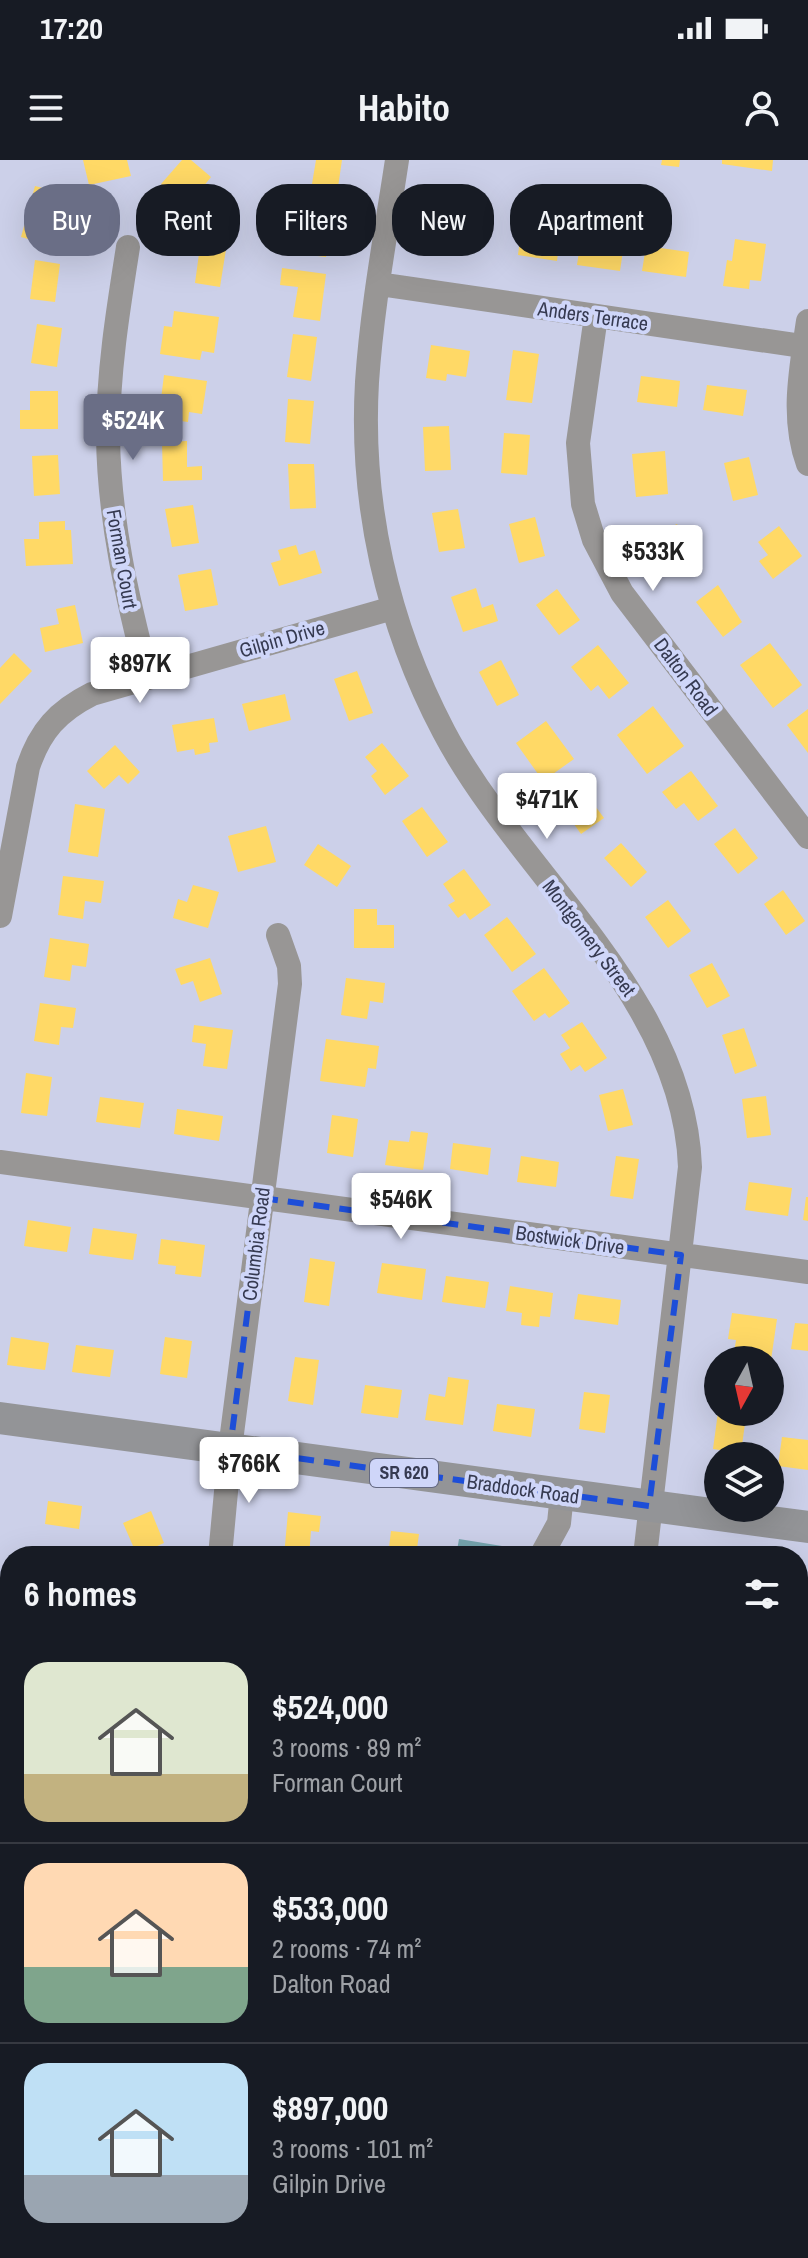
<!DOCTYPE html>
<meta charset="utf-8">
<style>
:root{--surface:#171b24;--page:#242831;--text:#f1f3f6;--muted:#9ea1a6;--line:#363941;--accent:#6a6e86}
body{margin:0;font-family:"Archivo Narrow",sans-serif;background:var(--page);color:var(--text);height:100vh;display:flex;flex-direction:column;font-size:30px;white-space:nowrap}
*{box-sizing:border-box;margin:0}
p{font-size:26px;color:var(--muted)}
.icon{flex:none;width:44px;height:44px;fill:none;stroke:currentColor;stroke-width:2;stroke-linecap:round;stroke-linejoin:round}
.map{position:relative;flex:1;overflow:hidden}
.drawer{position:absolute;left:0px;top:1386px;width:808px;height:712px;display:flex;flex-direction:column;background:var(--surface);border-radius:32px 32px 0 0;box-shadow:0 8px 32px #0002}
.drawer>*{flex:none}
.top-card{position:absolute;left:24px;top:24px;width:760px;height:72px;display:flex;gap:16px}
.needle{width:52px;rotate:188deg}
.fabs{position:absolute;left:704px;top:1186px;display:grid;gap:16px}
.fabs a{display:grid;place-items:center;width:80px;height:80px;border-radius:50%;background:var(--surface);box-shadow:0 8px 32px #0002;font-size:40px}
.price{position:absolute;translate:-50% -68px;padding:0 18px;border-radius:8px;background:#fff;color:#222;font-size:26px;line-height:52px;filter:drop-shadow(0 2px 4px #0008)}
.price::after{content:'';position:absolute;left:50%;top:48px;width:24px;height:18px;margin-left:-12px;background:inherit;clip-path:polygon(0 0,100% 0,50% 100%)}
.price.active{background:var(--accent);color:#fff}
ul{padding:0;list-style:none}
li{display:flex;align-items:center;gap:24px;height:200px;padding:0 24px}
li+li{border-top:2px solid var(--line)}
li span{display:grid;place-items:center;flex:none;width:224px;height:160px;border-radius:24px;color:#555}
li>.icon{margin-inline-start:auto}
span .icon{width:96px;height:96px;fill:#fffc;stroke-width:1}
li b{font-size:34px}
h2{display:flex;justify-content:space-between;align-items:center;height:96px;padding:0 24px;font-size:34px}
.pill{padding:0 28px;border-radius:32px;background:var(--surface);box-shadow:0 8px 32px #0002;font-size:28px;line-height:72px}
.pill.active{background:var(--accent);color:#fff}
.status{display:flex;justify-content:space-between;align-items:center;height:56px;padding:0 40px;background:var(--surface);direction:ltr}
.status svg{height:22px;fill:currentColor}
header{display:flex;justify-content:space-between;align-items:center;height:104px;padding:0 24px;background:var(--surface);font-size:36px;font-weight:800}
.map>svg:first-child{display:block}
</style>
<div class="status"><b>17:20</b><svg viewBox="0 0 49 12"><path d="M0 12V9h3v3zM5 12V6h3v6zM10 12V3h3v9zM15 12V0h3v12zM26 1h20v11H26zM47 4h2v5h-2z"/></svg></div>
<header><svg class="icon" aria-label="menu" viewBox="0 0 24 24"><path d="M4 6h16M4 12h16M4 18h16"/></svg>Habito<svg class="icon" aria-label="person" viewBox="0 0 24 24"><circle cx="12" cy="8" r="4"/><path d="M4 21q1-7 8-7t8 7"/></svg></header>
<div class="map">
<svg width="808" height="2098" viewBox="0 0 808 2098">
<rect width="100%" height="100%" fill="#ccd0e9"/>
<path fill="#ffd966" d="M83,0H127L131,16L89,25Z
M182,0H191L211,17L203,27L211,34L194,53L161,24Z
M316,0H342L337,34L311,30Z
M662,0H680L679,7L661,5Z
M722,0H773L772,11L722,4Z
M35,26L69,35L58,79L37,73L35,81L21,77Z
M449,40L476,44L470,88L442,84Z
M308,50L332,53L326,97L301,94Z
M521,70L560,75L557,101L518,95Z
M581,78L624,84L620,111L577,105Z
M201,79L227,83L220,127L195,123Z
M735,79L766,84L761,121L750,120L749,129L723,126L727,100L732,101Z
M646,86L689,92L686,117L642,111Z
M35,100L60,104L55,142L30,139Z
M282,108L326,114L320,161L293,157L298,127L280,125Z
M174,151L219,157L214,193L202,191L200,200L160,194L164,166L172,167Z
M37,164L62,168L57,207L31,203Z
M293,174L317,177L311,221L287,217Z
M431,185L470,191L466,217L447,214L446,221L426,218Z
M513,190L539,194L532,243L506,240Z
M164,215L207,221L202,254L189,252L188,262L150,257L152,245L160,247Z
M641,216L680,221L677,247L637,242Z
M707,225L747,230L743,256L703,250Z
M30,231H58V269H20V250H30Z
M288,239L314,241L310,284L285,282Z
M449,266L451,310L425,311L423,267Z
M504,273L530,275L527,315L501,313Z
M187,281V307L202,306V320L163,321L162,282Z
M665,291L668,334L636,337L632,294Z
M58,295L60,334L34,336L32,296Z
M749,297L758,335L733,341L724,303Z
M288,304H314L316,348L290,349Z
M193,345L199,383L172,387L165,349Z
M458,349L465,388L439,392L432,353Z
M535,357L545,396L519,403L509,364Z
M65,361V370H71L73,404L26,406L24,379H39V362Z
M677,364L696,405L672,416L654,375Z
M779,366L802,396L773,419L759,401L768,395L758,382Z
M296,385L299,395L315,390L322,413L279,426L271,403L281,400L278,390Z
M211,409L218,445L185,451L178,415Z
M718,425L742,462L723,477L696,442Z
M476,428L482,448L493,444L498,461L463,472L451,437Z
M557,429L580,460L559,475L536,445Z
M75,445L83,483L45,492L40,468L59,464L56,449Z
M770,483L802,525L773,548L740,505Z
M598,485L629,523L609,539L598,525L591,531L571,507Z
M14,493L32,511L0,544V508Z
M501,500L519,535L497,546L479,512Z
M357,511L373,553L349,561L334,519Z
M285,534L291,560L249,571L242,544Z
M653,546L684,586L647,614L617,575Z
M808,549V593L787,565Z
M214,558L218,582L209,583L210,592L195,595L194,589L177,592L172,565Z
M546,561L574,599L543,621L516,583Z
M382,583L409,616L385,635L371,616L377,611L365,597Z
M115,585L140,612L128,624L119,615L104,629L87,611Z
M691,611L718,646L698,661L684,643L676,649L662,632Z
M581,627L604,658L581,674L559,643Z
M75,644L105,649L98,697L68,692Z
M422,647L448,682L427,697L402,661Z
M266,666L276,702L238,712L228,676Z
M735,668L758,698L738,714L714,684Z
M621,683L647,712L631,727L604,698Z
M318,684L351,706L337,727L304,705Z
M464,709L491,745L470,760L465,753L458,758L448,745L455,741L443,724Z
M63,716L104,721L101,743L85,741L83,759L58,755Z
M193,725L219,732L208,768L173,758L178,739L187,742Z
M783,730L805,761L786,775L764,744Z
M668,740L691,771L668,788L645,757Z
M354,749H377V765H394V788H354Z
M507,757L536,794L512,812L484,775Z
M50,778L89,784L86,807L72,805L70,821L44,817Z
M210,798L222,834L200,842L193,821L181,825L175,809Z
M712,803L730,836L707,848L689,815Z
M544,808L570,843L549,858L545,853L534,861L512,831Z
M346,818L385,823L383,843L370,841L367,859L341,855Z
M40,843L76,848L73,868L61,867L59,885L34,881Z
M582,862L607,898L585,912L580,905L571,911L560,894L570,888L561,875Z
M194,865L233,870L227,909L203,906L206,884L192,882Z
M744,868L757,906L735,914L722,875Z
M326,879L379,886L376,909L368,908L365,927L320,921Z
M26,913L52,917L47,956L21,953Z
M623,929L633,965L608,971L599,935Z
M766,936L771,975L747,978L742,939Z
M100,937L144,943L140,968L96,962Z
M177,949L223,956L219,981L174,974Z
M332,955L358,959L353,997L327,993Z
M411,971L428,973L423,1010L385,1005L389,980L409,982Z
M453,983L491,988L488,1015L450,1009Z
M521,996L559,1002L556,1027L517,1022Z
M616,996L639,999L633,1039L610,1036Z
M749,1022L792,1028L788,1056L745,1050Z
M806,1037H808V1061L803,1060Z
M28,1060L71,1067L67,1092L24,1086Z
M93,1068L137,1074L133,1100L89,1094Z
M161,1079L205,1085L201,1117L175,1114L176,1106L158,1104Z
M310,1098L335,1102L329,1146L304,1142Z
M382,1103L426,1109L422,1140L377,1133Z
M446,1116L489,1122L485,1148L442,1142Z
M510,1126L553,1133L550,1157L540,1156L539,1167L521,1165L522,1153L506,1151Z
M578,1134L621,1140L618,1165L574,1159Z
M732,1153L777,1159L771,1200H733L736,1180L728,1179Z
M795,1163L808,1164V1191L791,1189Z
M11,1177L49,1183L45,1210L7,1205Z
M165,1177L192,1181L187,1218L160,1214Z
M76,1185L114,1190L110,1217L72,1212Z
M295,1197L319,1200L313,1245L288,1241Z
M448,1217L469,1220L463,1265L425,1260L429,1234L445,1237Z
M365,1225L402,1230L398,1258L361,1253Z
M584,1232L610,1235L605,1273L579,1269Z
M497,1244L535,1249L531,1277L493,1271Z
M718,1252L746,1256L741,1293L713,1289Z
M782,1277L808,1280V1310L778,1306Z
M48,1341L82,1346L79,1369L45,1364Z
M151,1351L164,1383L137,1395L123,1363Z
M288,1352L321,1356L319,1372L311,1371L309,1396H284Z
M391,1371L419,1374L416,1396H388Z
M289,2088H315L314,2098H289Z
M503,2088H537L536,2098H501Z"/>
<path fill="#76a5af" d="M459,1379L502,1386L501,1396H456Z"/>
<path fill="#999" d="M712,2088H727L726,2098H710Z"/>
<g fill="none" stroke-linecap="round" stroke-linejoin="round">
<path stroke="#989695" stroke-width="24" d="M397,0C386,73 372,147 367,222C360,343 387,464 444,572C520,716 684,835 690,1007L645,1396
M128,87C118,150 108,212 108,276C109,359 127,438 148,518
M379,124L808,187
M596,156L578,283L583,344L594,380L622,433L808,677
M808,161C801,209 791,257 808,304
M0,756L28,607C40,571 58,551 92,534L393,448
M0,1002L808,1112
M220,1396L230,1289L290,824L289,806L278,775
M541,1396L559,1363L562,1334
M182,2098V2088
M603,2098L604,2088"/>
<path stroke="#939497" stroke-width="32" d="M0,1258L808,1367"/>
</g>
<path fill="none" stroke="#1d4ed8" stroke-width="6" stroke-dasharray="16 10" stroke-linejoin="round" d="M262,1038L681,1095L649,1346L230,1289Z"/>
<g text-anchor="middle" stroke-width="8" stroke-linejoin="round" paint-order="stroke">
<rect fill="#cfd6f9" stroke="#646983" stroke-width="2" x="370" y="1299" width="68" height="28" rx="6"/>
<g font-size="18" font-weight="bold" fill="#363a51">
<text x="404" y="1319">SR 620</text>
</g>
<g font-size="20" fill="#363a51" stroke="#cfd6f9">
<text transform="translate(593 156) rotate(8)" y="7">Anders Terrace</text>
<text transform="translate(122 399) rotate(80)" y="7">Forman Court</text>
<text transform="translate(282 479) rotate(-16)" y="7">Gilpin Drive</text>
<text transform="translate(686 517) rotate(53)" y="7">Dalton Road</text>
<text transform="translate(589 778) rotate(53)" y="7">Montgomery Street</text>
<text transform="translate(570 1080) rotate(8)" y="7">Bostwick Drive</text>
<text transform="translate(256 1084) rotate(-83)" y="7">Columbia Road</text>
<text transform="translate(523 1329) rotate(8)" y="7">Braddock Road</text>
</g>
</g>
</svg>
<div class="fabs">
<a><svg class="needle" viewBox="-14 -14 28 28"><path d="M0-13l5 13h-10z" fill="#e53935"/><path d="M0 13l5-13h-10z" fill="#9ea1a6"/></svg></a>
<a><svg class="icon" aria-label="layers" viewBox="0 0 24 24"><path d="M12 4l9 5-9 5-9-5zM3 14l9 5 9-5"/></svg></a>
</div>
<b class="price active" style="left:133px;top:302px">$524K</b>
<b class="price" style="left:653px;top:433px">$533K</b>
<b class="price" style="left:140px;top:545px">$897K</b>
<b class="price" style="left:547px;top:681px">$471K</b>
<b class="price" style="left:401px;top:1081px">$546K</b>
<b class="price" style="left:249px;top:1345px">$766K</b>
<div class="top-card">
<a class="pill active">Buy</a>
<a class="pill">Rent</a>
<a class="pill">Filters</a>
<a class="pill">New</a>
<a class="pill">Apartment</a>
</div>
<section class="drawer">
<h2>6 homes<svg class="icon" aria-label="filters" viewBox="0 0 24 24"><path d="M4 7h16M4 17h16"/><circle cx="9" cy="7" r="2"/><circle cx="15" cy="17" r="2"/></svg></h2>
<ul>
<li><span style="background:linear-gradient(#dfe7d0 70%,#c2b280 0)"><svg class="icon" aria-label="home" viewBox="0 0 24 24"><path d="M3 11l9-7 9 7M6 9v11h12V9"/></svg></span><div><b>$524,000</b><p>3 rooms · 89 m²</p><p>Forman Court</p></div></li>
<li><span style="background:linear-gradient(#ffd9b3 65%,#7fa58c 0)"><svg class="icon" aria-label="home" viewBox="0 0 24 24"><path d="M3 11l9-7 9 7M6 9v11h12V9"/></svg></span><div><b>$533,000</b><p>2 rooms · 74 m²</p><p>Dalton Road</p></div></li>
<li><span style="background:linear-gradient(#bfe0f5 70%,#9aa5b1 0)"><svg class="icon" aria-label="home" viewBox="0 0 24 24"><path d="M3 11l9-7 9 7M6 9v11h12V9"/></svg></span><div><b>$897,000</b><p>3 rooms · 101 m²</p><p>Gilpin Drive</p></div></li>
</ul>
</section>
</div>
